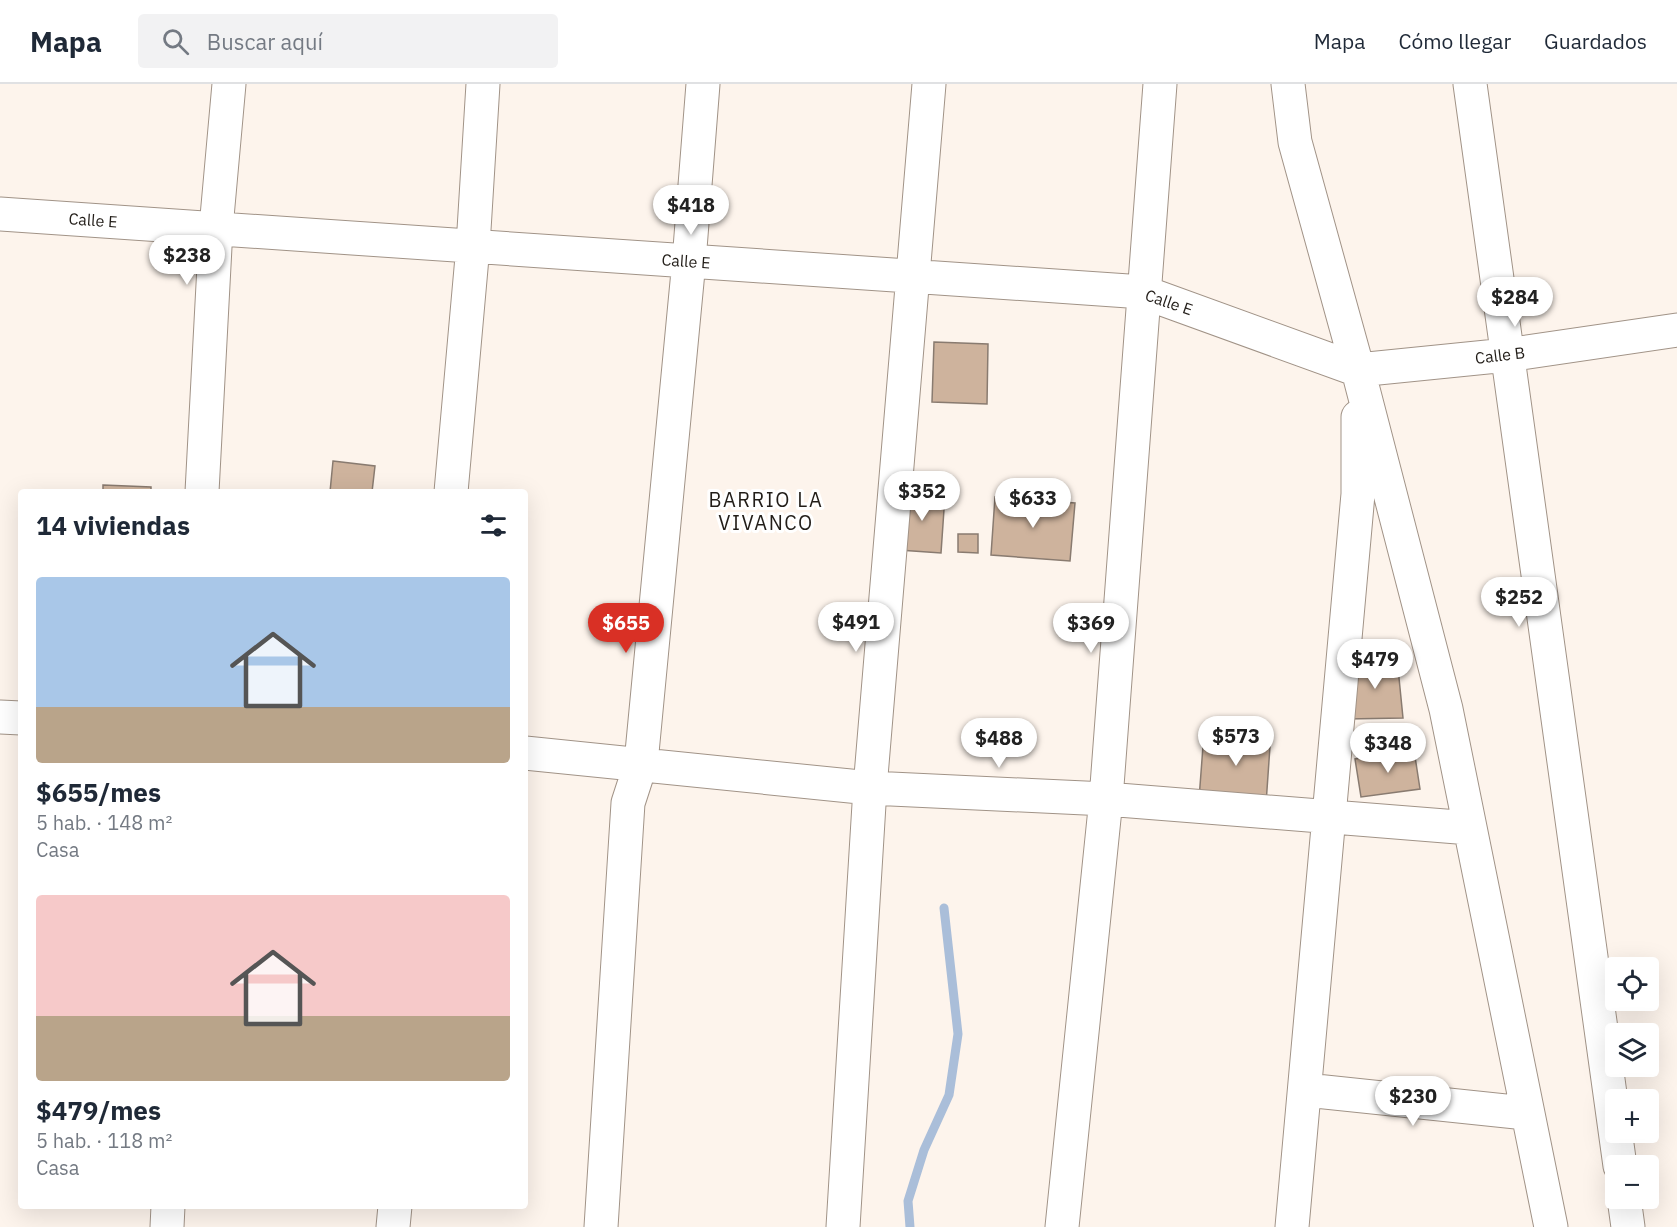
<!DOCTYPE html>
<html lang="es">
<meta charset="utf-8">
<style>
:root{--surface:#fff;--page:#f2f2f3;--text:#1f2937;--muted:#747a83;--line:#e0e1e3;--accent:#d93025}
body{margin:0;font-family:"IBM Plex Sans",sans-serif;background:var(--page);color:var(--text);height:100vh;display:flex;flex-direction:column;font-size:22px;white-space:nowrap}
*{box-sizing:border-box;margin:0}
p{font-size:20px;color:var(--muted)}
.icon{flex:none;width:33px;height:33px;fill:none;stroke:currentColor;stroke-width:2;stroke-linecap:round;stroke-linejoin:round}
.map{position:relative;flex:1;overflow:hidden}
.sheet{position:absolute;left:18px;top:405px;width:510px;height:720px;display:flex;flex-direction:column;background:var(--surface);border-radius:6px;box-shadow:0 6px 24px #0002}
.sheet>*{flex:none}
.controls{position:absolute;left:1605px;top:873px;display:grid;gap:12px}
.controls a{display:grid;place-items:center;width:54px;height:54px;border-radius:6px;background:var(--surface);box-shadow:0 6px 24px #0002;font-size:30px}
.price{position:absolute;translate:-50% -51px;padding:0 14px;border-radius:21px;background:#fff;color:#222;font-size:20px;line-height:39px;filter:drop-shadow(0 2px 3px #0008)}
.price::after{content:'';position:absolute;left:50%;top:36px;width:18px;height:14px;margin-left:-9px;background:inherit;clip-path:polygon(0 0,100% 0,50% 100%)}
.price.active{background:var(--accent);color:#fff}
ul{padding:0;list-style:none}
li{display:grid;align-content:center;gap:12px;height:318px;padding:0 18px}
li span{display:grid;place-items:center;height:186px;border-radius:6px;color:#555}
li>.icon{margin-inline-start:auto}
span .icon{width:108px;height:108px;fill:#fffc;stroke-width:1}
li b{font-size:26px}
h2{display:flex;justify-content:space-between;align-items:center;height:72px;padding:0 18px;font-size:26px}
header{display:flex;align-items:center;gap:36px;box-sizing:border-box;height:84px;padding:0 30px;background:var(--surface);border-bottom:2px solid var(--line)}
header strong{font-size:28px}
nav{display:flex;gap:33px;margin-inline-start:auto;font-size:21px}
.search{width:420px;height:54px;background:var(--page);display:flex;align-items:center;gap:15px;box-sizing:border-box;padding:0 21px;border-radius:6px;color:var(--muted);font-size:22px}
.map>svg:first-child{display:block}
</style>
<header>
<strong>Mapa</strong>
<div class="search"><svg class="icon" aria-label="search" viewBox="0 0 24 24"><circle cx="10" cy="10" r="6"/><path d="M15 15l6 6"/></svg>Buscar aquí</div>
<nav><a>Mapa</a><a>Cómo llegar</a><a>Guardados</a></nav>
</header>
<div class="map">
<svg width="1677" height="1143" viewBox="0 0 1677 1143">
<rect width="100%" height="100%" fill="#fdf4ec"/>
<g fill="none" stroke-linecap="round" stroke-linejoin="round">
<path stroke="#aabed9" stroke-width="9" d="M910,1143L908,1117L924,1066L949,1011L958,950L944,824"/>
</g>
<path fill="#ceb39d" stroke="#897b70" stroke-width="1.5" d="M934,258L988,260L987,320L932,318Z
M333,377L375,382L372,408H330Z
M103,401L151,403V408H103Z
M903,408L945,411L941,469L899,466Z
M995,413L1075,419L1070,477L991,471Z
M958,450H978V469L958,468Z
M1390,571V584H1398L1403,634L1346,635L1353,578Z
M1240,646L1271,648L1266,720L1199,715L1204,649L1240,652Z
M1414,666L1420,705L1361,713L1355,675Z"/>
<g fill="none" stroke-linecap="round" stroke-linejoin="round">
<defs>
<path id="minor" d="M1288,0L1295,58L1358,286L1446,625L1551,1143
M1470,0L1620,1082
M0,130L1143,208L1358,286L1507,271L1677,246
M202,408L216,144L229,0
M451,408L473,162L483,0
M0,633L21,634
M525,669L870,704L1106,715L1470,744
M1306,1006L1526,1029
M1624,1114L1628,1143
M167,1143L168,1122
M393,1143L395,1122
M601,1143L628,719L641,679L689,177L703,0
M843,1143L870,704L929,0
M1062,1143L1106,715L1160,0
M1292,1143L1358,410V333"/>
</defs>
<use href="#minor" stroke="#a19387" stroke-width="35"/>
<use href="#minor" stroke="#fff" stroke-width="33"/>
</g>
<g text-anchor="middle" stroke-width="6" stroke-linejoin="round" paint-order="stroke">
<g font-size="16" fill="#221d18" stroke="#fff">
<text transform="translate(93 136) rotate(4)" y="6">Calle E</text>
<text transform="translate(686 177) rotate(4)" y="6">Calle E</text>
<text transform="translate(1169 218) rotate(19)" y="6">Calle E</text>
<text transform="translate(1500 271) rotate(-7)" y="6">Calle B</text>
</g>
<g font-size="20" letter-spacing="1.5" fill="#221d18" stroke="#fff">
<text x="766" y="423">BARRIO LA<tspan x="766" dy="23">VIVANCO</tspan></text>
</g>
</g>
</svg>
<div class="controls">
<a><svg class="icon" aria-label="locate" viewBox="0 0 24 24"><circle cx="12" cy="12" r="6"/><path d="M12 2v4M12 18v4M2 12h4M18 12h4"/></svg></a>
<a><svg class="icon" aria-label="layers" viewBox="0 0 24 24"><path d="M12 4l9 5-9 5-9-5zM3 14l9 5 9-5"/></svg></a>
<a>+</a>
<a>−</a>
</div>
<b class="price" style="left:691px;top:152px">$418</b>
<b class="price" style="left:187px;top:202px">$238</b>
<b class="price" style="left:1515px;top:244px">$284</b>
<b class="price" style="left:922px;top:438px">$352</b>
<b class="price" style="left:1033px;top:445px">$633</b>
<b class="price" style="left:1519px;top:544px">$252</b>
<b class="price" style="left:856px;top:569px">$491</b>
<b class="price active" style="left:626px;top:570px">$655</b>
<b class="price" style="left:1091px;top:570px">$369</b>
<b class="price" style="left:1375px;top:606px">$479</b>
<b class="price" style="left:1236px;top:683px">$573</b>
<b class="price" style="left:999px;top:685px">$488</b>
<b class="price" style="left:1388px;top:690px">$348</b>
<b class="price" style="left:1413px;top:1043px">$230</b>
<section class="sheet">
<h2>14 viviendas<svg class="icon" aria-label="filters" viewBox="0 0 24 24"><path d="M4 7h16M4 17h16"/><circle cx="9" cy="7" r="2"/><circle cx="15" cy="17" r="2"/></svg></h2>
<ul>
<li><span style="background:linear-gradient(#a9c7e8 70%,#b9a48a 0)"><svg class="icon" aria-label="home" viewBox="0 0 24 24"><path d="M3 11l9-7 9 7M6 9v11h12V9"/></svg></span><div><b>$655/mes</b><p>5 hab. · 148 m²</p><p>Casa</p></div></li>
<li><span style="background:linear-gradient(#f6c9c9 65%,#b9a48a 0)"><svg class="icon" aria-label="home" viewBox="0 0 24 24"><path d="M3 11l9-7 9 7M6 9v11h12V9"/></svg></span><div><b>$479/mes</b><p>5 hab. · 118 m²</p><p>Casa</p></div></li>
</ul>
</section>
</div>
